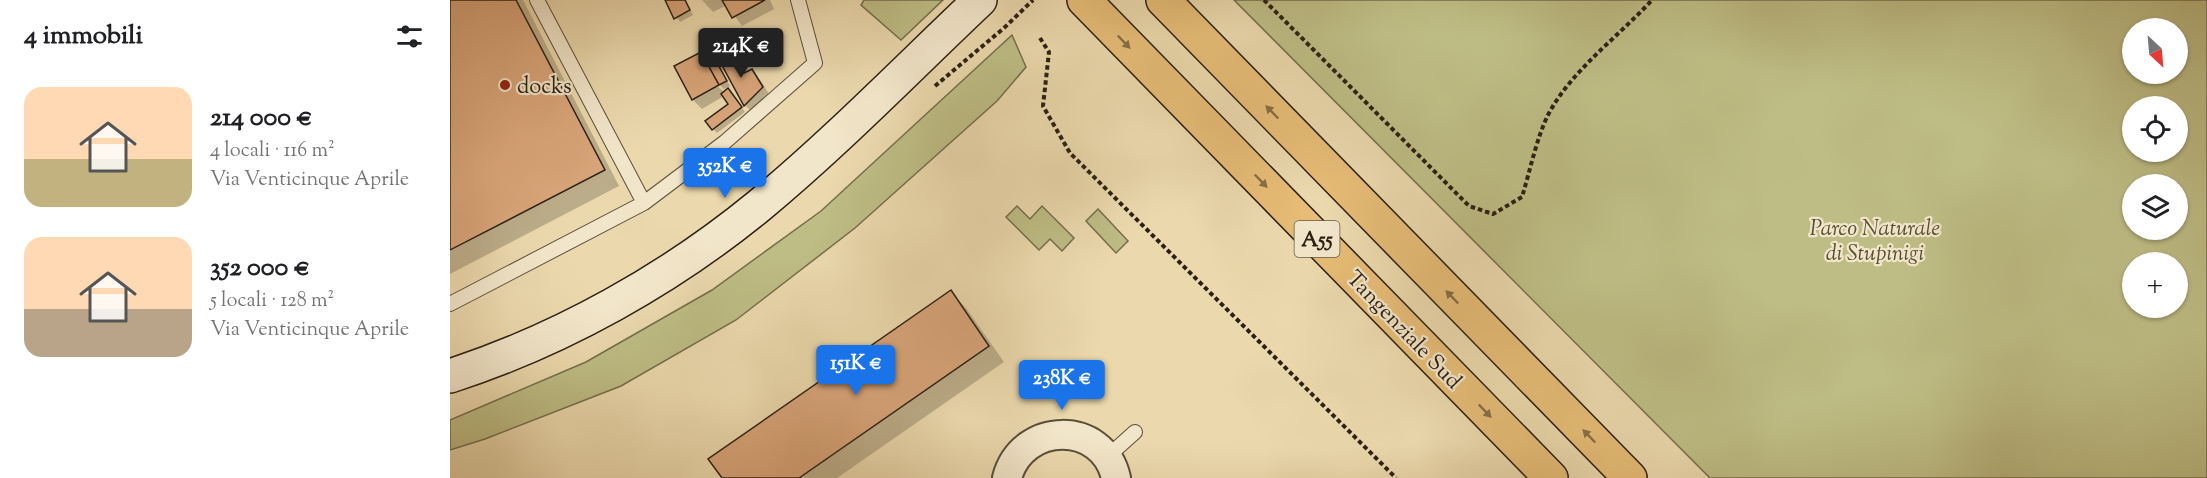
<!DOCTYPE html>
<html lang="it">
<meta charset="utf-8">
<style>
:root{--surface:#fff;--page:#f6f6f6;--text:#202124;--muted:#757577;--accent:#1a73e8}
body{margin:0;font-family:"Sorts Mill Goudy",serif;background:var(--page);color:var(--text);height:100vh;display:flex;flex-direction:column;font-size:22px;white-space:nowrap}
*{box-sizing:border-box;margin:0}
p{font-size:20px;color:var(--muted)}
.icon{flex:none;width:33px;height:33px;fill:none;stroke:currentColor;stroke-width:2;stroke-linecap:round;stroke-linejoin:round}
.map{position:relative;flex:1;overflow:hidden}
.panel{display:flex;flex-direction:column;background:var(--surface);width:450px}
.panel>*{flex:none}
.needle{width:39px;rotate:154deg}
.fabs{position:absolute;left:1672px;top:18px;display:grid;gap:12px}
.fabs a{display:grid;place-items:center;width:66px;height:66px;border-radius:50%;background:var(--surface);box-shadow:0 2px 4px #0004;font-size:30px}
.price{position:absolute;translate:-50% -51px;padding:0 14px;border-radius:6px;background:var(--accent);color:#fff;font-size:20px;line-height:39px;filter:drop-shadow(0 2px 3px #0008)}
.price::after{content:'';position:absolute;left:50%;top:36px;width:18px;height:14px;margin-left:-9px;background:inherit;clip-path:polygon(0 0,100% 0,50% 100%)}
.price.active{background:#222;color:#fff}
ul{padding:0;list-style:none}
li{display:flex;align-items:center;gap:18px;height:150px;padding:0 24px}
li span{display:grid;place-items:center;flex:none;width:168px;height:120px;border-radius:18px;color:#555}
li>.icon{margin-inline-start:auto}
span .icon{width:72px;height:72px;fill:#fffc;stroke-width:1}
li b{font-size:26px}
h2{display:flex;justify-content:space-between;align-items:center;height:72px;padding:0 24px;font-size:26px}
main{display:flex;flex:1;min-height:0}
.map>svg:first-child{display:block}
</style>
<main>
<section class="panel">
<h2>4 immobili<svg class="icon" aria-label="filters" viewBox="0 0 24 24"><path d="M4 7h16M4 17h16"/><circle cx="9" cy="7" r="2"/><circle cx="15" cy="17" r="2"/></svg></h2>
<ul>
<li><span style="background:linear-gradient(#ffd9b3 60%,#c2b280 0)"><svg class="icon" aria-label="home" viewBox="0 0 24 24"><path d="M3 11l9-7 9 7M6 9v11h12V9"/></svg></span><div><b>214 000 €</b><p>4 locali · 116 m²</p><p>Via Venticinque Aprile</p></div></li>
<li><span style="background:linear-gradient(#ffd9b3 60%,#b9a48a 0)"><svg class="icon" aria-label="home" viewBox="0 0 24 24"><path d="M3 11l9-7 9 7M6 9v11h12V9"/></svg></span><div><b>352 000 €</b><p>5 locali · 128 m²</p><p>Via Venticinque Aprile</p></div></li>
</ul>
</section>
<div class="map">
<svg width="1757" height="478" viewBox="0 0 1757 478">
<rect width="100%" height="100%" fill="#ebd9ad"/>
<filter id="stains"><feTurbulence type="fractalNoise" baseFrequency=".00333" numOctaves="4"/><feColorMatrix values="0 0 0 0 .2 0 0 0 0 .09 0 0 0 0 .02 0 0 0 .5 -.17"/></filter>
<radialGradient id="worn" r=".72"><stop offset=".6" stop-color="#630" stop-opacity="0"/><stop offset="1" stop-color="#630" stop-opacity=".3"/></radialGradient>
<path fill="#bebd85" stroke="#746e4d" stroke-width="1.5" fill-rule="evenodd" d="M414,0H493L451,40L411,5Z
M784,0H1757V478H1260ZM1683,28H1728V74H1683ZM1683,106H1728V152H1683ZM1728,184V230H1683V184ZM1728,262V308H1683V262Z
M562,35L576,67L547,101L405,228L286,320L171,386L35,439L0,450V420L136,362L262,290L371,211Z
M567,206L580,219L592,206L624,238L612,251L600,239L589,250L556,217Z
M648,209L678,241L666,253L636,221Z"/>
<path fill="#0003" d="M0,0H73L169,186L0,274Z
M216,0H236L243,15L230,22Z
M252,0H320L324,9L292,26L277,5L263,12Z
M259,50L280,86L274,89L264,79L262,81L279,97L282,95L295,112L267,133L263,129L280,104L274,96L252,109L243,100L226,67Z
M280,54L295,74L301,71L310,80L321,97L304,114L295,105L270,59Z
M500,292L516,308L554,362L387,478H274Z"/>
<path fill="#d9a57a" stroke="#2b2015" stroke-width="1.5" d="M0,0H66L155,170L0,250Z
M215,0H235L240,10L224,19Z
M272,0H315L282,18Z
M259,48L277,81L269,85L251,52Z
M251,52L269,85L242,100L224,66Z
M280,52L292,74L302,69L313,87L294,106L268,58Z
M278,88L292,107L262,130L255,121L278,104L271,94Z
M501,290L539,346L349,478H272L258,459Z"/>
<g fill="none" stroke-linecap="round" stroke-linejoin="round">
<defs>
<path id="lane" d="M87,0L194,203
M0,304L194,203L275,142L365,63L348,0
M656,458L685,432"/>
<path id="street" d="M557,478C572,421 653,420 666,478"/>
<path id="secondary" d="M0,376C111,340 220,279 310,205C387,141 457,69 530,0"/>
<path id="highway" d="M634,0L1101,478
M713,0L1180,478"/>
</defs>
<use href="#lane" stroke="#5b4e3b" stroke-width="16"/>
<use href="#street" stroke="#5b4e3b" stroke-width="32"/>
<use href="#secondary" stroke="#2b2015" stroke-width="36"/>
<use href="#highway" stroke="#2b2015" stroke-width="36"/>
<path stroke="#2b2015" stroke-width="4" stroke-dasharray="4.5 3" stroke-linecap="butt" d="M814,0L1019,206L1043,214L1072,197C1080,171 1087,136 1099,113C1123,69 1168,37 1202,0
M590,38L599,52L593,106L620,153L946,478
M485,86L554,28"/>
<use href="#lane" stroke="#f2e6ca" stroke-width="14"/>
<use href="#street" stroke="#f2e6ca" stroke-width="28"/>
<use href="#secondary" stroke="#f2e6ca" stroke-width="33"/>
<use href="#highway" stroke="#e6bc76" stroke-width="33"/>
<path stroke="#2b2015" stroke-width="4" stroke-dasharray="4.5 3" stroke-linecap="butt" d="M554,28L583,0"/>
</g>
<defs><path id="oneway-solid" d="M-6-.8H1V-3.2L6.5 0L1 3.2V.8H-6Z" transform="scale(1.5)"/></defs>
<g fill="#886e46">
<use href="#oneway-solid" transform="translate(674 42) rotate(46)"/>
<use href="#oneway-solid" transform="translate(822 112) rotate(-134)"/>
<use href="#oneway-solid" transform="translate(811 181) rotate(46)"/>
<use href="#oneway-solid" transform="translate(1002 297) rotate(-134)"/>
<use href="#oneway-solid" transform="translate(1035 411) rotate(46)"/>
<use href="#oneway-solid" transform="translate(1139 436) rotate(-134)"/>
</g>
<circle fill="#8f2418" stroke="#f2e6ca" stroke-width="2" cx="55" cy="85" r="6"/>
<g text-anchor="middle" stroke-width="4.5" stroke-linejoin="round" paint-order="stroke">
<rect fill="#f2e6ca" stroke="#675b4b" stroke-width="1.5" x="844.5" y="221" width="45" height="36" rx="4.5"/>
<g font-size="21" font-weight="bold" fill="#2b2015">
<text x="867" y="246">A55</text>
</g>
<g font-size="22" fill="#2b2015" stroke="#f2e6ca" text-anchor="start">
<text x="67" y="93">docks</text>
</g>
<g font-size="22" font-style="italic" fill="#574f37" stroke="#f2e6ca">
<text x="1425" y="235">Parco Naturale<tspan x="1425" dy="25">di Stupinigi</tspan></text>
</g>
<g font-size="22" fill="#2b2015" stroke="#f2e6ca">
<text transform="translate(955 329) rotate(46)" y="8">Tangenziale Sud</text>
</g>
</g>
<rect width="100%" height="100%" filter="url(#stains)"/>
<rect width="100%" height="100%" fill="url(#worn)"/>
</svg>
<div class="fabs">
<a><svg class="needle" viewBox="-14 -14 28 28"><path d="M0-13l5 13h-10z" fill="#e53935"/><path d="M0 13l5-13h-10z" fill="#757577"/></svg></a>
<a><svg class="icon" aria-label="locate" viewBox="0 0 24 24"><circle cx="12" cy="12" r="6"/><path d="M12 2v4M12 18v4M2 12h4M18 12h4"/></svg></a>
<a><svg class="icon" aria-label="layers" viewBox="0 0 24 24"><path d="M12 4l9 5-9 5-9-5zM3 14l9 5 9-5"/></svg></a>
<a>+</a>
</div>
<b class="price active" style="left:291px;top:79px">214K €</b>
<b class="price" style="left:275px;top:199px">352K €</b>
<b class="price" style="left:406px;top:396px">151K €</b>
<b class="price" style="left:612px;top:411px">238K €</b>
</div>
</main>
